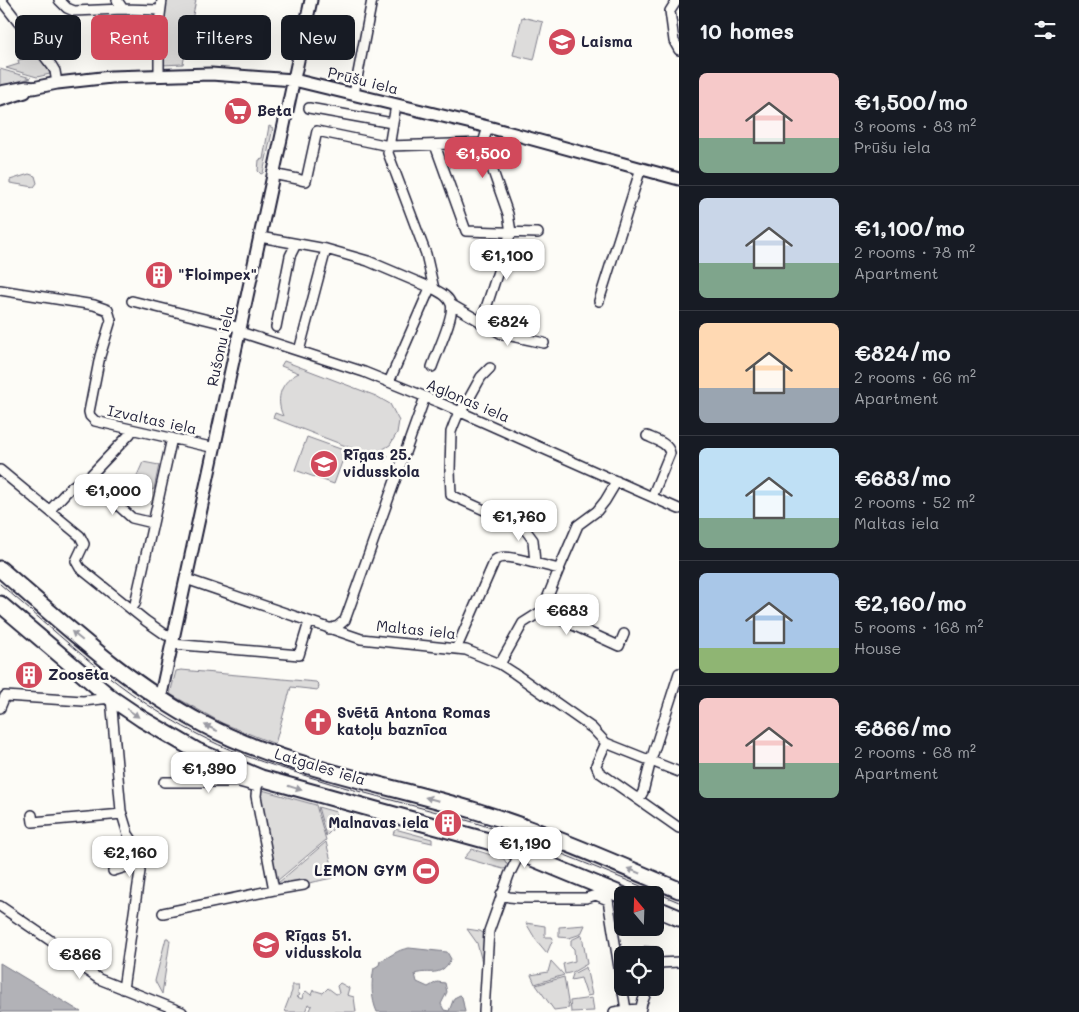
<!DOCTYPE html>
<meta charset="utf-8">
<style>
:root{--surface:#171b24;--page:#242831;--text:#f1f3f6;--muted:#9ea1a6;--line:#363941;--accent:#d1495b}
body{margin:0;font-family:Mali,sans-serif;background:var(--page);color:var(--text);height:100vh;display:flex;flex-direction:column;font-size:19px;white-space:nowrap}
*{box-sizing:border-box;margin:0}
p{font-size:16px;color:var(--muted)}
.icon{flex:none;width:28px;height:28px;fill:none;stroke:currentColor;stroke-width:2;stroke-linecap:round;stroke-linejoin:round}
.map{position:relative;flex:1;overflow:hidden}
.drawer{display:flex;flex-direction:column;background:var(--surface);width:400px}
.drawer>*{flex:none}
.top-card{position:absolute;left:15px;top:15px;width:475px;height:45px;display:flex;gap:10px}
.needle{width:32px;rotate:341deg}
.fabs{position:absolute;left:614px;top:886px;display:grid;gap:10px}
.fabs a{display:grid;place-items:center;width:50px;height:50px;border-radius:8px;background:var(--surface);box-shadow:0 5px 20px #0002;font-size:25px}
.price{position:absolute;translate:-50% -42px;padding:0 11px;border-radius:10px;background:#fff;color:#222;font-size:16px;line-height:32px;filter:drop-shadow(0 1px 2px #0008)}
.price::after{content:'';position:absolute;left:50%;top:30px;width:15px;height:11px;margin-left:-8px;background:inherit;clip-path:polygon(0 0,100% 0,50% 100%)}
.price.selected{background:var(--accent);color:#fff}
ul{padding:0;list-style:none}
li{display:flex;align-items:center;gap:15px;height:125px;padding:0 20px}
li+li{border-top:1px solid var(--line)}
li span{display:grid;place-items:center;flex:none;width:140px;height:100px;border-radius:8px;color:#555}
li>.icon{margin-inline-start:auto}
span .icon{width:60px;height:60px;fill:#fffc;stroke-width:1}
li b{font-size:21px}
h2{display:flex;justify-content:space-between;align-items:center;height:60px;padding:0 20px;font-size:21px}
.chip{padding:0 18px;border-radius:8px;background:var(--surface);box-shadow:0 5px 20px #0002;font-size:18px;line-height:45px}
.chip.selected{background:var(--accent);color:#fff}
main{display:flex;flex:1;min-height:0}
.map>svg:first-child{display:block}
</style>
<main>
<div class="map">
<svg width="679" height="1012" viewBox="0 0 679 1012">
<rect width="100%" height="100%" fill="#fdfcf7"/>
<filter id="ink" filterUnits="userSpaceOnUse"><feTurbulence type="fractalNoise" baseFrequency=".02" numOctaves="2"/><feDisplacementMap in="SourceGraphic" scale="10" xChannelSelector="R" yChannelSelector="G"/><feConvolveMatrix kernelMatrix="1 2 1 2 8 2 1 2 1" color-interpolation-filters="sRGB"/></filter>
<g filter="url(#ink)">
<path fill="#dddcdb" stroke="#807f8b" d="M167,0H196L183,64L162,65L164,21Z
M522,17L543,22L534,60L513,55Z
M39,55L50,71V74L37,77L6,68L19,64L18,60Z
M0,69L31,78L0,86Z
M269,126L273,128L263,173L261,174L258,171L259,160L263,159Z
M29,174L35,176L37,183L34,187L10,183V180Z
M284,361L376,396L390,404L399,421L397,433L390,445L378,452L388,456L385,461L273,418L275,413L283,416C275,398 281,381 299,373L281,366Z
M307,437L346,451L334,484L295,470Z
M143,462L159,465L154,489L128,499L122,494L132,487Z
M181,670L316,682L319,685L318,690L291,687L275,744L222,723L170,694L176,671Z
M262,790L316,805L326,840L277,881L260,795Z
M318,807L336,812L332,830L326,836Z
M395,829L432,839V843L393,834Z
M326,842L334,872L333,878C319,880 290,890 278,883Z
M472,849L504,859L509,868L503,869L464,858Z
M526,923L545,926V937H552L553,939L547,953L536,940Z
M585,925L581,934L569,938L559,937V927Z
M467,929L480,931L486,935L483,966L477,943Z
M582,935L587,964L573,972L565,974L563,964L575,961L574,949L571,946V940Z
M166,938H168L170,941L162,994L155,981Z
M644,946L658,947L657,961H655V955H636Z
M551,961L564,975L535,984L531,975L548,972Z
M586,967L592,995L587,996L581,978L571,980L573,974Z
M564,977L569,1008L554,1010L536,985Z
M340,983L349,988L347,995L354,997L356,1012H309L312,1006L308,1004L305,1012H286L285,1009L292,991V985H299L298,992L300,995L297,997L302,999L303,994L306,991L311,995L313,990L323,993L328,988L336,994L339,993L337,986Z
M592,998L594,1011L571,1012L570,1001Z"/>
<path fill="#b2b2b7" stroke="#787885" d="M409,948L447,952L451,959C440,979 430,969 415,974L417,982L428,987L437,982L445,983L447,992L441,1004L444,1010L449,1011L454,998L460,995L462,997L465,1012H377C371,999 371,982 374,968L379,965L380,961C392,956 396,950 409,948Z
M0,963L81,1012H0Z"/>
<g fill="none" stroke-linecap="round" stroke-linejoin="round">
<defs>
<path id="street" d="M1,0L52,66L55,71L57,83
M59,0L67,8L74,11L123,9L160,10
M117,0L123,9
M677,0L670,11L674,41L679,50
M159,75V23L162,0
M354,94L372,0
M396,105L388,153L426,254L434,289C441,293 448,296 451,304C455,316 436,354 432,367
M309,108L392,123
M435,145L466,231L538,233
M272,174L298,179
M301,180L306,181L317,131L389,146L483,143
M260,237L326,249L368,261L434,289
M0,290L94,305L108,310L111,320L100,356L89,412L90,416L95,421L215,448
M132,301L241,328
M599,301L641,168
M452,305L502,334L544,343
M481,323L511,232L508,214L483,143L488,127
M276,327L290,256L296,244
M240,332L364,372L438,402L679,509
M299,351L326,249
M490,368L481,377L466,404L459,412L454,424L451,432L450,471L451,495L524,528L533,540L535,563L559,569L578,525L597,511L605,501L617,481
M389,382L430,288
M647,436C656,440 668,443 670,453L652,497
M0,470L80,536L84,544L76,561L80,568L146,621L166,635L174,637
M88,478L132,518L153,523
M50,510C62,498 71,483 88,478L130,434L132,430
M186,579L361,639L466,650L500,664L514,673L592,728L606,743L679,772
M131,609L135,604L172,438
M542,611L559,569
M329,629L338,626L345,620L425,397
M172,644L299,655L309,622
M457,647L495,560C504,553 524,561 535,563
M500,664L523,623L542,611L619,646L624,634
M0,708L5,696L83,701L111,698L121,811L128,834L136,846L140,871L123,989
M606,743L596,765L599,772L679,828
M164,782H239L257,787
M639,799L643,792L651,760L679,673
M32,815L33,822L122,814
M113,871L139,863
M274,890L304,885
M501,894L509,897L520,898H586L596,895L608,900L626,1010L640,1009
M0,906L57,945L66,956L99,979L182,1012
M163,913L274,890L256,796L257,787L261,778
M655,972L659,963L679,962
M484,1012L489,931L509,875L520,853
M614,1012L626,1010
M640,1012L642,1003L648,988"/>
<path id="secondary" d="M0,92L27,87L33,88L57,83L111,77L211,74L294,80L488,127L679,179
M0,100L25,92
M160,699L311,0"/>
<path id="highway" d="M0,569C65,625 127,684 203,724C285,768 387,784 476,811C545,832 612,862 679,890
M0,604L111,698L142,719L197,751L261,778L488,841L520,853L622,895
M655,908L679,918"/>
</defs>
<use href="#street" stroke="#22223b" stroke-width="12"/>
<use href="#secondary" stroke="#22223b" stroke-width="15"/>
<use href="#highway" stroke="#22223b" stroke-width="19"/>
<use href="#street" stroke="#fdfcf7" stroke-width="9"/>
<use href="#secondary" stroke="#fdfcf7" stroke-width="11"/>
<use href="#highway" stroke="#fdfcf7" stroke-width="15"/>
<path stroke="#22223b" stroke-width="1" d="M0,584C63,638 123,696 197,734C225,749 255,760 285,769C347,790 410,804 473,822C543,844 611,874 679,902"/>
</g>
<defs><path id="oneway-solid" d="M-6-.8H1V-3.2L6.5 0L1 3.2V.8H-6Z" transform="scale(1.25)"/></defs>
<g fill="#9a9aa2">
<use href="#oneway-solid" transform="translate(77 636) rotate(-140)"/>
<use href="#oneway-solid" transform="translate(133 713) rotate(35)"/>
<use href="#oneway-solid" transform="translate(211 728) rotate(-155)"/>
<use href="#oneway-solid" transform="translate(295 788) rotate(17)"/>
<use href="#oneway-solid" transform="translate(432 799) rotate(-165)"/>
<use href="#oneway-solid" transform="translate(634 871) rotate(-158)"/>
</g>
</g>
<defs>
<symbol id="school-disc" viewBox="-11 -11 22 22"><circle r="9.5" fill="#d1495b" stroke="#fdfcf7"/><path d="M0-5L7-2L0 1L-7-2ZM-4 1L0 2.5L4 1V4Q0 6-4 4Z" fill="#fff"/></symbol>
<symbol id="supermarket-disc" viewBox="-11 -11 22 22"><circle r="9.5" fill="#d1495b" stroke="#fdfcf7"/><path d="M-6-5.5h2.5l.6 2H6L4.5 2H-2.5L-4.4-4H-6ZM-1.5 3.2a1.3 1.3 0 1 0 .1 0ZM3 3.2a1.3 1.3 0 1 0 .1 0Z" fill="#fff"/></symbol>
<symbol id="building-disc" viewBox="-11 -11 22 22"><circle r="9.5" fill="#d1495b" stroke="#fdfcf7"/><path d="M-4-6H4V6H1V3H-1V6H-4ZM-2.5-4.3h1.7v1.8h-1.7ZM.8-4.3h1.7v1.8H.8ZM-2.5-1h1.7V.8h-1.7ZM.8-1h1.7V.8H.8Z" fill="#fff"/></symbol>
<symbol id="church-disc" viewBox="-11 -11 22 22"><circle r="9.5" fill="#d1495b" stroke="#fdfcf7"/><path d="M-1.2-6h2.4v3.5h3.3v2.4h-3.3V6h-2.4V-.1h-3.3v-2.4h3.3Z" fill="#fff"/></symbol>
<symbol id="stadium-disc" viewBox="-11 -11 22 22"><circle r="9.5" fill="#d1495b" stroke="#fdfcf7"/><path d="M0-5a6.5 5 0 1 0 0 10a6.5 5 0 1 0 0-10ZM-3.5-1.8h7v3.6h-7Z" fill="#fff"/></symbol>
</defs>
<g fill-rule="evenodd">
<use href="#school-disc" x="546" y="26" width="32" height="32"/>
<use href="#supermarket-disc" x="222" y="95" width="32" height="32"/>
<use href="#building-disc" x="143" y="259" width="32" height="32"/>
<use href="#school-disc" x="308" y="448" width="32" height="32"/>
<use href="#building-disc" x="13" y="659" width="32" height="32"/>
<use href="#church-disc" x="302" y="706" width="32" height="32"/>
<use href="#building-disc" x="432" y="807" width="32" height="32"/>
<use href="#stadium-disc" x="410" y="855" width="32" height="32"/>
<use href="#school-disc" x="250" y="929" width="32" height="32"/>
</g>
<g text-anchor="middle" stroke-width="5" stroke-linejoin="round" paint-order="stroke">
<g font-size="15" font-weight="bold" fill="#22223b" stroke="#fdfcf7" text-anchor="start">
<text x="581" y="47">Laisma</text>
<text x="257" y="116">Beta</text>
<text x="178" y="280">"Floimpex"</text>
<text x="343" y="460">Rīgas 25.<tspan x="343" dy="17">vidusskola</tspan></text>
<text x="48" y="680">Zoosēta</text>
<text x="337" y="718">Svētā Antona Romas<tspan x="337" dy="17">katoļu baznīca</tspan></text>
<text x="429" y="828" text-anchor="end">Malnavas iela</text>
<text x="407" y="876" text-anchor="end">LEMON GYM</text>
<text x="285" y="941">Rīgas 51.<tspan x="285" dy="17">vidusskola</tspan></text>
</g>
<g font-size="15" fill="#22223b" stroke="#fdfcf7">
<text transform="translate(363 81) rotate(14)" y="5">Prūšu iela</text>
<text transform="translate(221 346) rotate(-78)" y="5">Rušonu iela</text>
<text transform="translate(468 401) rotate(23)" y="5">Aglonas iela</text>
<text transform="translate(152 420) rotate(12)" y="5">Izvaltas iela</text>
<text transform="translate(416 630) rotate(6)" y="5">Maltas iela</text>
<text transform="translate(320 767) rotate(17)" y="5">Latgales iela</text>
</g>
</g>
</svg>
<div class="fabs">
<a><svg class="needle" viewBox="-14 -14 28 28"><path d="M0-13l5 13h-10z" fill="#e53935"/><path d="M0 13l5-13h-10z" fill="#9ea1a6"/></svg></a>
<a><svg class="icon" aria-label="locate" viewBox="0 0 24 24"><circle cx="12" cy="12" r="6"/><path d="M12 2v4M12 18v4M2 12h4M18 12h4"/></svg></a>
</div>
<b class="price selected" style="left:483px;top:179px">€1,500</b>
<b class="price" style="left:507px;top:281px">€1,100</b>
<b class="price" style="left:508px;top:347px">€824</b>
<b class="price" style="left:113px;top:516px">€1,000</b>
<b class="price" style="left:519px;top:542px">€1,760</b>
<b class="price" style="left:567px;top:636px">€683</b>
<b class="price" style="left:209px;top:794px">€1,390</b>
<b class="price" style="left:525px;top:869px">€1,190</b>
<b class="price" style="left:130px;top:878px">€2,160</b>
<b class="price" style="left:80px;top:980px">€866</b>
<div class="top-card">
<a class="chip">Buy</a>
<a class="chip selected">Rent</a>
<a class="chip">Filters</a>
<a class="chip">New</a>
</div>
</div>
<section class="drawer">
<h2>10 homes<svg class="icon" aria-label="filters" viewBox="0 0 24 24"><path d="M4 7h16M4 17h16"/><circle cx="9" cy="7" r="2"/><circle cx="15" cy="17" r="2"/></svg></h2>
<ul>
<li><span style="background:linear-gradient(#f6c9c9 65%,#7fa58c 0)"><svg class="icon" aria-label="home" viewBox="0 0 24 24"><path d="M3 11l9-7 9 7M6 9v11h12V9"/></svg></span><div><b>€1,500/mo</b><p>3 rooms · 83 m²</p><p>Prūšu iela</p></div></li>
<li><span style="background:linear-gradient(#c9d6e8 65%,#7fa58c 0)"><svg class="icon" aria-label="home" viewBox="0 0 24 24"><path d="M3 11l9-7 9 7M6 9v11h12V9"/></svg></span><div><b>€1,100/mo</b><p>2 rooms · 78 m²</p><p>Apartment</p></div></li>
<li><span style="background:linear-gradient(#ffd9b3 65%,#9aa5b1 0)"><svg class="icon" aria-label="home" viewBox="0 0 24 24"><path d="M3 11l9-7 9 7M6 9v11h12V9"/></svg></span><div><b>€824/mo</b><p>2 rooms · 66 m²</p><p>Apartment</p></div></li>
<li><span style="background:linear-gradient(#bfe0f5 70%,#7fa58c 0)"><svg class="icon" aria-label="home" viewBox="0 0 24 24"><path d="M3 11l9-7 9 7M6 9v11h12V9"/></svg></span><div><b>€683/mo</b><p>2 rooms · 52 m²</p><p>Maltas iela</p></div></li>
<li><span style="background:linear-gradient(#a9c7e8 75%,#8fb573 0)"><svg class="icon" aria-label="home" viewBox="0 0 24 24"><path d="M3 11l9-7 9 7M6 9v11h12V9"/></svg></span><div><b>€2,160/mo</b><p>5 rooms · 168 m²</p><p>House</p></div></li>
<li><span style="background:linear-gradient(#f6c9c9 65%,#7fa58c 0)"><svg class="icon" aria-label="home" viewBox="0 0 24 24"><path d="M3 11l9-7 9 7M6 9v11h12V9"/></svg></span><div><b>€866/mo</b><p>2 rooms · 68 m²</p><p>Apartment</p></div></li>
</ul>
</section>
</main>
